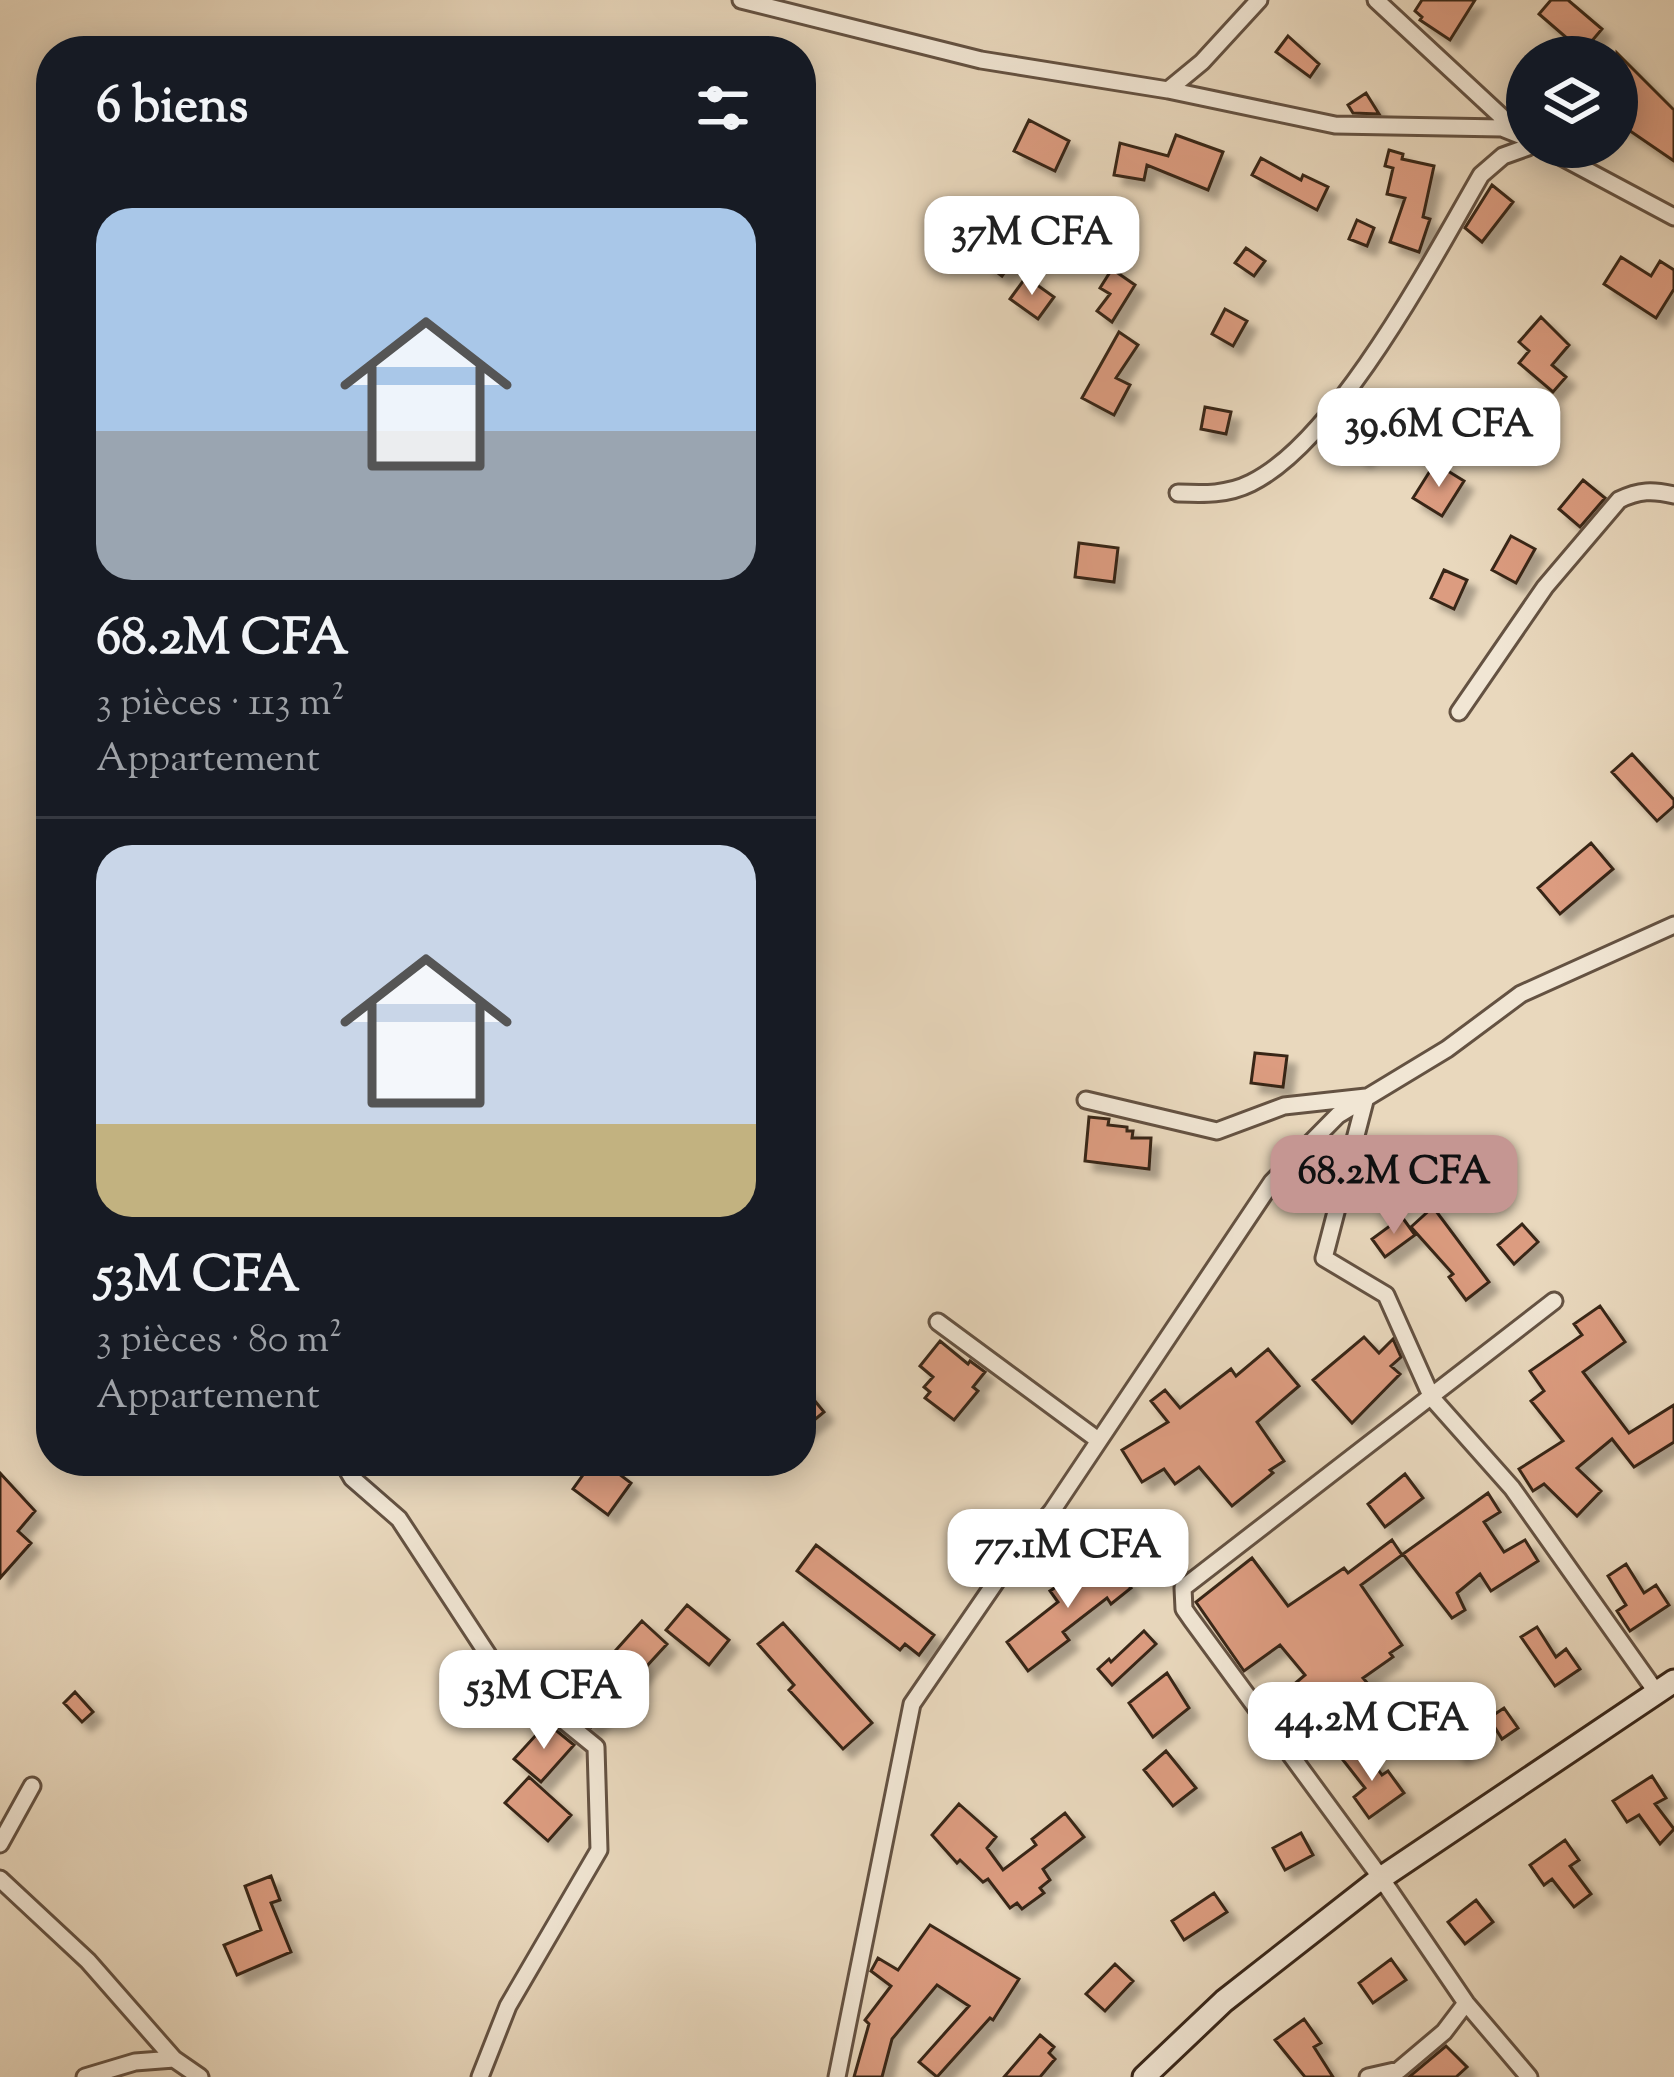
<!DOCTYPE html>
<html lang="fr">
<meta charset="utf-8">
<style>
:root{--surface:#171b24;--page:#242831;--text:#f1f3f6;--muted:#9ea1a6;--line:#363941;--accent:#c59692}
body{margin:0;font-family:"Sorts Mill Goudy",serif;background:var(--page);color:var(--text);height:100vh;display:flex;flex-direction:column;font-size:45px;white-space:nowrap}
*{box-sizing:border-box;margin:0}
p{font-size:39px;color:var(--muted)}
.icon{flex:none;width:66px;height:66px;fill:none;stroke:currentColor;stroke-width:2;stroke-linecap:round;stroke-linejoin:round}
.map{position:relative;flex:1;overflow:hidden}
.panel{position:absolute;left:36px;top:36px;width:780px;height:1440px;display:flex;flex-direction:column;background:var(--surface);border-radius:48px;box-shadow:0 6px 30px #0003}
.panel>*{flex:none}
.tools{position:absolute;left:1506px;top:36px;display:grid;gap:24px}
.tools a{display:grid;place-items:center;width:132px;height:132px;border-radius:50%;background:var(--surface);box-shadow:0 6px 30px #0003;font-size:60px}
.price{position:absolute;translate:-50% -102px;padding:0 27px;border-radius:24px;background:#fff;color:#222;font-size:39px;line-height:78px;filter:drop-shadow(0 3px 6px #0008)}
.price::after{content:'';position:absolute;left:50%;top:72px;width:36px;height:27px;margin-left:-18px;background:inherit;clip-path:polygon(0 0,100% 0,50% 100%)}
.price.active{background:var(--accent);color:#111}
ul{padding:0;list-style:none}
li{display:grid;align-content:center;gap:24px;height:636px;padding:0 60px}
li+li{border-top:3px solid var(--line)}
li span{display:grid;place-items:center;height:372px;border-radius:36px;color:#555}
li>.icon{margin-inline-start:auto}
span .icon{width:216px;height:216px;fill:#fffc;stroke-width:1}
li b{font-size:51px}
h2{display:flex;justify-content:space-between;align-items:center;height:144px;padding:0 60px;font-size:51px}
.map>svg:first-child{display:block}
</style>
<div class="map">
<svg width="1674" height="2077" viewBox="0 0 1674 2077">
<defs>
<filter id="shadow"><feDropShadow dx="9" dy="9" stdDeviation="3" flood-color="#0004"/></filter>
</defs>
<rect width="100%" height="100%" fill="#e9d8bd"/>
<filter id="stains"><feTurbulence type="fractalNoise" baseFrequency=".00167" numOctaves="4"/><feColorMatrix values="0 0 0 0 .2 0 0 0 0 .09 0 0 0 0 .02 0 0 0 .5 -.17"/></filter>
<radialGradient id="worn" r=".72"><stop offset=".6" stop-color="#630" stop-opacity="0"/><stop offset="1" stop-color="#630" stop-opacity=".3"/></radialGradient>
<path fill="#dc9c80" stroke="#382619" stroke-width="3" filter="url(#shadow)" d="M1422,0H1475L1450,40L1420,20L1422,17L1415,11Z
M1551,0H1568L1602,29L1586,48L1579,43L1576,46L1539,14Z
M1288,36L1319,64L1310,77L1276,52Z
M1617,53L1674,110V161L1617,122Z
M1366,93L1379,114L1353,113L1348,105Z
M1029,120L1069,141L1055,171L1014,151Z
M1176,135L1223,152L1208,190L1147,165L1144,180L1114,175L1120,143L1168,156Z
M1389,150L1403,154L1402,159L1434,166L1423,217L1430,219L1419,252L1390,242L1405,198L1387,194L1393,168L1385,166Z
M1261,158L1301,180L1303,175L1328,187L1317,210L1252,175Z
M1492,185L1513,202L1482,242L1465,228Z
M988,200L1018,212L1008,237L978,226Z
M1357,220L1374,228L1367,246L1349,239Z
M999,247L1014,259L1002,276L986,264Z
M1246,248L1265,261L1254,276L1235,263Z
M1621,257L1651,276L1660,261L1674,270V289L1656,318L1604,284Z
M1112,269L1135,285L1112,322L1097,311L1110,294L1100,288Z
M1026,277L1054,297L1038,319L1010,299Z
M1225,309L1247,321L1233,346L1212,334Z
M1541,317L1569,345L1552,365L1566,377L1553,392L1519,363L1529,351L1519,342Z
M1119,332L1138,345L1116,378L1130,385L1114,415L1082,398Z
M1205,407L1231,412L1226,434L1201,429Z
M1347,419L1354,424L1357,420L1378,436L1362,458L1334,438Z
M1435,463L1464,481L1442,516L1413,498Z
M1583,480L1605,498L1580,527L1559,509Z
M1511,536L1535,549L1516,583L1492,570Z
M1079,543L1118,548L1114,582L1075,577Z
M1444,570L1467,580L1454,609L1431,598Z
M1632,754L1674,800V806L1657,821L1612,772Z
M1591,843L1613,869L1560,914L1538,888Z
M1255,1053L1287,1056L1283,1087L1251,1083Z
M1089,1117L1109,1119L1108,1125L1127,1127V1131H1133L1132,1138H1151L1149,1169L1085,1161Z
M1433,1207L1489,1282L1466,1300L1449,1277L1453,1274L1411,1227Z
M1402,1217L1415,1235L1385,1257L1372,1239Z
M1522,1224L1538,1242L1514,1264L1498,1245Z
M1600,1306L1625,1342L1583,1372L1629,1433L1674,1405V1442L1634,1467L1612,1439L1577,1468L1601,1491L1577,1516L1544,1484L1533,1491L1519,1469L1563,1441L1531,1401L1544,1391L1530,1371L1582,1335L1574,1324Z
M1364,1337L1379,1353L1393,1339L1401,1357L1391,1366L1400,1374L1352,1423L1313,1380Z
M940,1341L968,1364L970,1361L985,1372L973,1387L978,1391L954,1420L925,1398L930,1392L924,1387L933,1377L920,1366Z
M1268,1349L1299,1386L1257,1422L1284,1461L1270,1470L1273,1473L1232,1506L1199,1467L1175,1484L1164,1469L1142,1482L1122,1450L1168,1422L1151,1401L1165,1390L1180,1408L1231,1369L1236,1376Z
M801,1384L824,1412L801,1431Z
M593,1461H602L631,1483L608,1515L573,1489Z
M0,1473L35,1511L18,1531L31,1543L0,1578Z
M1405,1474L1423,1498L1385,1527L1368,1504Z
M1488,1493L1500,1512L1484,1522L1504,1552L1525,1540L1538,1561L1491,1591L1480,1574L1457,1593L1465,1610L1452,1618L1403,1554Z
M1154,1512L1162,1524L1128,1548L1120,1536Z
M1392,1540L1402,1555L1361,1585L1402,1645L1390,1653L1393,1657L1363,1678L1369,1685L1292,1737L1276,1714L1300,1695L1292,1686L1305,1675L1280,1645L1244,1671L1196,1602L1252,1558L1288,1606L1344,1568L1348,1573Z
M816,1545L934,1635L919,1655L905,1644L900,1650L797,1571Z
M1104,1555L1131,1588L1111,1604L1107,1598L1063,1632L1069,1640L1028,1671L1007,1642L1058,1602L1050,1591Z
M1626,1564L1644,1593L1656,1585L1669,1605L1630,1631L1617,1611L1626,1605L1608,1576Z
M687,1605L729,1640L709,1665L666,1630Z
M642,1621L667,1644L591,1727L565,1707Z
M783,1623L872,1723L843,1749L789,1690L794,1685L758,1644Z
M1537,1627L1556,1657L1566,1649L1580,1669L1555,1686L1521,1637Z
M1144,1631L1156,1644L1112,1685L1098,1669L1109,1659L1111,1662Z
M1167,1673L1189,1708L1153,1737L1129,1703Z
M1455,1688L1470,1715L1476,1711L1490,1734L1458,1755L1443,1733L1456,1724L1439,1697Z
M75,1692L93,1712L82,1722L64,1703Z
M1504,1708L1518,1728L1502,1739L1489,1718Z
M547,1723L574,1745L541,1782L514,1759Z
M1362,1747L1382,1775L1388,1771L1404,1793L1369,1818L1354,1797L1365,1788L1343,1760Z
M1166,1751L1196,1788L1173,1806L1144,1770Z
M1652,1776L1666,1798L1655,1804L1674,1829L1660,1844L1639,1815L1627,1822L1613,1801Z
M529,1777L571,1815L548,1841L505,1803Z
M959,1804L996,1837L987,1848L1003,1870L1036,1845L1032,1839L1065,1813L1084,1837L1043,1869L1050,1880L1040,1888L1044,1893L1022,1909L1017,1903L1010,1908L988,1879L983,1882L960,1860L957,1863L932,1835Z
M1301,1833L1313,1855L1285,1870L1273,1848Z
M1565,1840L1579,1860L1570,1866L1591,1894L1574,1907L1552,1879L1544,1885L1530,1865Z
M271,1876L280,1900L271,1903L291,1952L237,1975L224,1945L261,1930L245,1886Z
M1214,1893L1227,1912L1184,1940L1172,1921Z
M1476,1900L1493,1922L1465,1944L1448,1922Z
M930,1925L1019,1979L993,2020L990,2018L937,2077L919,2062L969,2006L937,1985L892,2039L882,2077H854L869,2024L865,2020L891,1986L871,1971L878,1958L898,1970Z
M1391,1959L1406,1980L1373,2003L1359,1983Z
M1115,1964L1133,1981L1105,2011L1086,1994Z
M1304,2019L1321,2043L1314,2047L1333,2077H1305L1275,2040Z
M1040,2035L1054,2047L1049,2053L1055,2059L1040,2077H1004Z
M1446,2046L1467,2067L1456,2077H1409Z"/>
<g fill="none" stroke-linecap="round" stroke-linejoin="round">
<defs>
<path id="minor" d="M741,0L981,60L1168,90L1202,62L1259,0
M1376,0L1517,131
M1168,90L1335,125L1502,128L1527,138
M1543,147L1674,217
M1178,493C1204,494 1227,495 1251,483C1337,441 1432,260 1481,175L1503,156L1528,147
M1459,712L1545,587L1619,500C1639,490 1653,490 1674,495
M1086,1100L1217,1131L1284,1106L1366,1097L1324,1258L1386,1295L1432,1398L1512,1488L1657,1693
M938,1322L1098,1440
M342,1461L352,1478L399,1519L494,1664L596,1747L599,1850L508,2006L480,2077
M0,1844L32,1786
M0,1879L88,1961L174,2059L200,2077
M85,2077L135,2062L174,2059
M837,2077L912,1704L1008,1564L1052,1511L1272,1182L1338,1115L1447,1049L1521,994L1674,925
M1368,2077L1399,2070L1444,2032L1466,2003
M1529,2077L1466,2003L1381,1878L1191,1619L1184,1609L1183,1588L1554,1301"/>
<path id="secondary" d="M1144,2077L1224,2001L1381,1878L1674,1681"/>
</defs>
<use href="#minor" stroke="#645242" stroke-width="21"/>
<use href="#secondary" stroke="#382619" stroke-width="27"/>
<use href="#minor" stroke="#f1e6d4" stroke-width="15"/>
<use href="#secondary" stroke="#f1e6d4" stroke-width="21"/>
</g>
<rect width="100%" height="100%" filter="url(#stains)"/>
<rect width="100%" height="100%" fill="url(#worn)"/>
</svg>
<div class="tools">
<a><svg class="icon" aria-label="layers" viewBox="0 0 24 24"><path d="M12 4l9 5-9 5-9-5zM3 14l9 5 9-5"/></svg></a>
</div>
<b class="price" style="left:1032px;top:298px">37M CFA</b>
<b class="price" style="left:1439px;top:490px">39.6M CFA</b>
<b class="price active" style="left:1394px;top:1237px">68.2M CFA</b>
<b class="price" style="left:1068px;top:1611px">77.1M CFA</b>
<b class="price" style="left:544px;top:1752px">53M CFA</b>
<b class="price" style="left:1372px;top:1784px">44.2M CFA</b>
<section class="panel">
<h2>6 biens<svg class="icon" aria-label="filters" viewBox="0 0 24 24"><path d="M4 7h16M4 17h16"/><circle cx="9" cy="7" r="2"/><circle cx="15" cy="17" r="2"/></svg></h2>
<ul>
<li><span style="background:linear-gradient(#a9c7e8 60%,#9aa5b1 0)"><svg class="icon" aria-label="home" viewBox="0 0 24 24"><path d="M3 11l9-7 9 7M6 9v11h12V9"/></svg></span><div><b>68.2M CFA</b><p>3 pièces · 113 m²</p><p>Appartement</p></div></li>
<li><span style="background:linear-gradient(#c9d6e8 75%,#c2b280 0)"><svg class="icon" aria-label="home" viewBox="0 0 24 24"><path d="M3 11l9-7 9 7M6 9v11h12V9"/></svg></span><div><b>53M CFA</b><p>3 pièces · 80 m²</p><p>Appartement</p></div></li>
</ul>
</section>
</div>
